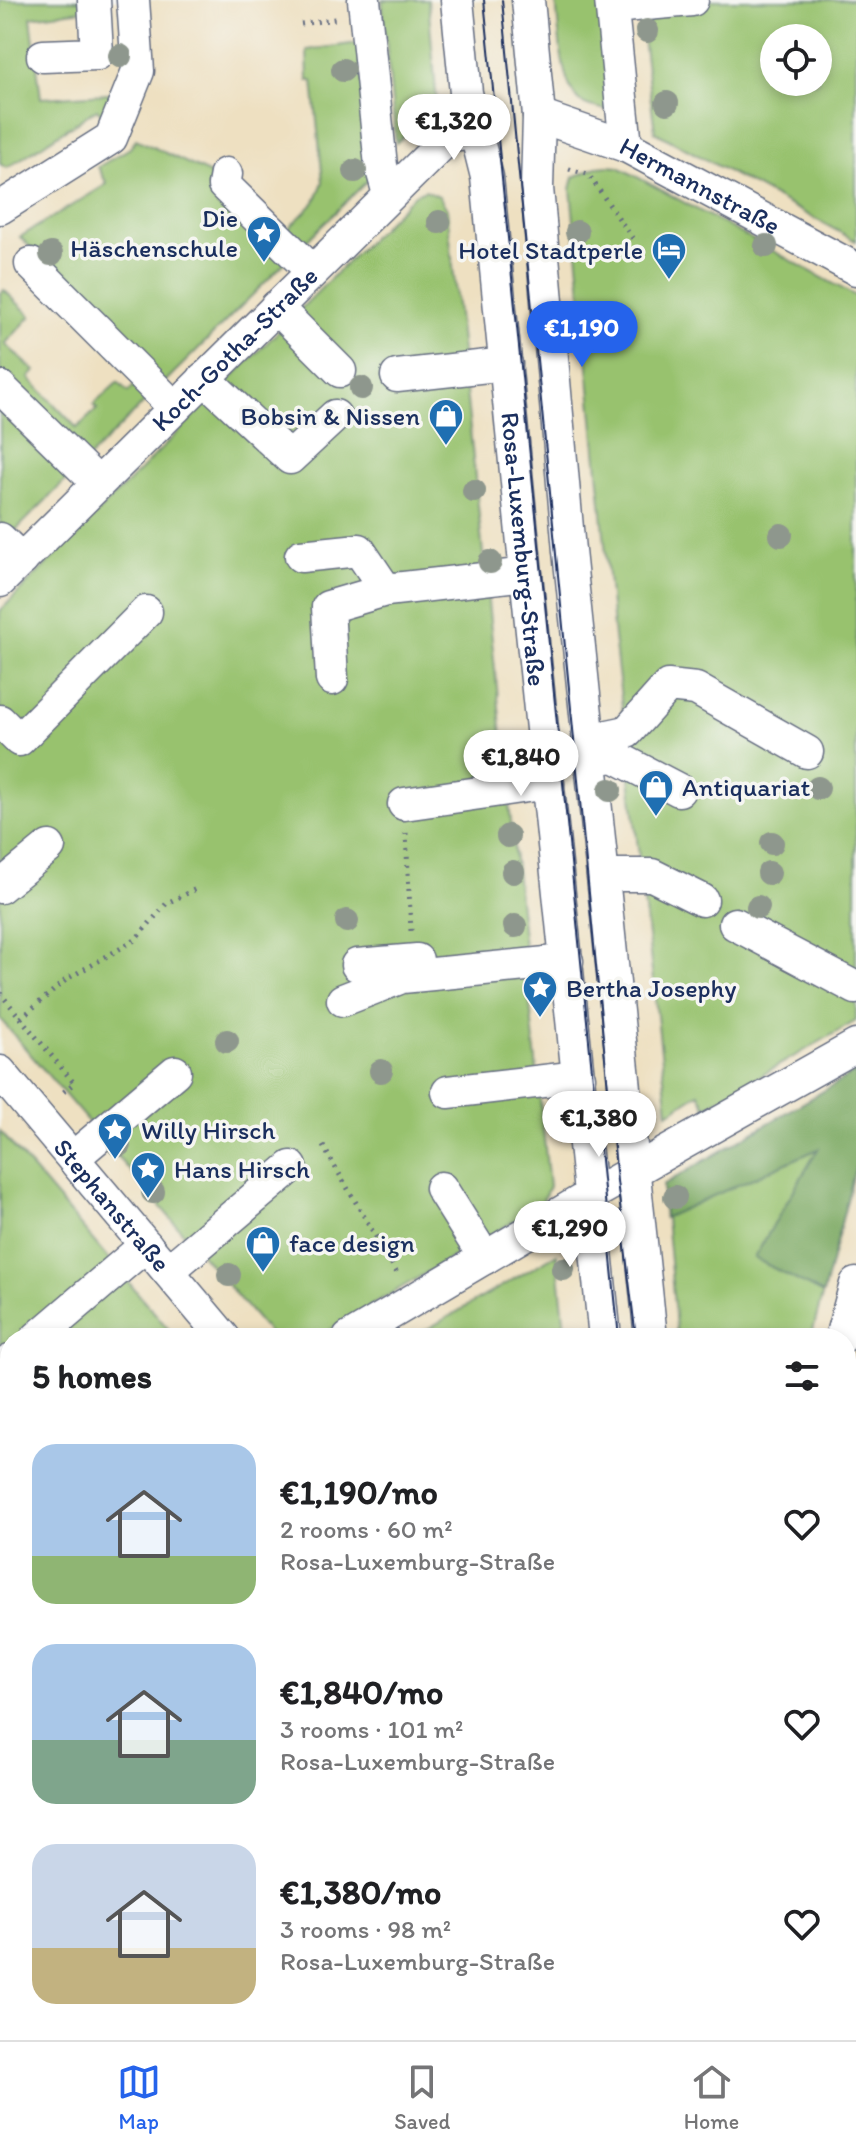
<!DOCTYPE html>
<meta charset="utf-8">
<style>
:root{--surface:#fff;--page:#f6f6f6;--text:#202124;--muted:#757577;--line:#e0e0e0;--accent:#2563eb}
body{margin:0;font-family:Itim,sans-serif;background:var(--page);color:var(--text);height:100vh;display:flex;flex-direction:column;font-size:30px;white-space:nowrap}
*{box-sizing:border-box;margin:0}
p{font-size:26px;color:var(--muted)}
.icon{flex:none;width:44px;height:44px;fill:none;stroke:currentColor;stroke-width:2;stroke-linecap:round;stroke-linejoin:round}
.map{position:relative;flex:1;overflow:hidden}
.panel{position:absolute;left:0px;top:1328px;width:856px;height:712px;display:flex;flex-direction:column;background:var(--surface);border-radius:32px 32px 0 0;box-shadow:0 4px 12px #0003}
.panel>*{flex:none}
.buttons{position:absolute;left:760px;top:24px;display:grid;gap:16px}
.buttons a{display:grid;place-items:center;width:72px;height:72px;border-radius:50%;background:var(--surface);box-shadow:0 4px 12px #0003;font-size:40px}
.price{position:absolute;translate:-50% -68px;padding:0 18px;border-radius:28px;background:#fff;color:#222;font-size:26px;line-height:52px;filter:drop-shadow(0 2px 4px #0008)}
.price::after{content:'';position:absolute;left:50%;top:48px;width:24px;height:18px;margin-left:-12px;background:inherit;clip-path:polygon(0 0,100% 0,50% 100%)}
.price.on{background:var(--accent);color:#fff}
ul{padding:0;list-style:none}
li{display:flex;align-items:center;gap:24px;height:200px;padding:0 32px}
li span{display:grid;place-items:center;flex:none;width:224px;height:160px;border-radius:24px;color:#555}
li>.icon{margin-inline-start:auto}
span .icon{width:96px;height:96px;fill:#fffc;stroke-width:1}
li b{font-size:34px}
h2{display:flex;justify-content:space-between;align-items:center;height:96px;padding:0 32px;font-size:34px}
.tabs{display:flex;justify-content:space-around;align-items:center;height:112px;border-top:2px solid var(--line);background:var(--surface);font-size:22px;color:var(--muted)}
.tabs a{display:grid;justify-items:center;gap:4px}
.tabs .on{color:var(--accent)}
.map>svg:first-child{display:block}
</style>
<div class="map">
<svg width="856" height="2040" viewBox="0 0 856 2040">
<rect width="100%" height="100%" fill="#f6f6f2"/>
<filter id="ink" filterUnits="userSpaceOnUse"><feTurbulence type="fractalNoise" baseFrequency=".0125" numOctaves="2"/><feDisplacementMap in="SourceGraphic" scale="16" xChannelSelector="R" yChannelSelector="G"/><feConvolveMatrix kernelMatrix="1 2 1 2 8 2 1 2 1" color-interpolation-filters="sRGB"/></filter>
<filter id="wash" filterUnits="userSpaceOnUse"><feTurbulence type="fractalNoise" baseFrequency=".006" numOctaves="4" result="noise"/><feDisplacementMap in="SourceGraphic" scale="32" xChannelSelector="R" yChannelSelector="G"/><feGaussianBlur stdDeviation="1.8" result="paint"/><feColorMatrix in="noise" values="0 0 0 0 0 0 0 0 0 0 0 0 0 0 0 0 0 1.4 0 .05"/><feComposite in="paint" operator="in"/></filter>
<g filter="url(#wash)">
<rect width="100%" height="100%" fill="#eee0c1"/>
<path fill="#98c26e" stroke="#5a7866" stroke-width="2" fill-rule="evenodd" d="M0,0H90L91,9L31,17L41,98L122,93L110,124L97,109L7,168L0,164Z
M382,0H428L437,104L431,115L396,143Z
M556,0H602L614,111C604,109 591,108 583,103C559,90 559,24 556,0Z
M638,0H856V241L655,132ZM774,38H818V82H774Z
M359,43L371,177L0,546V294L4,290L31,316L5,344L35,371L29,378L77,428L97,409L93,405L118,382L128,392L152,368L20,237L107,184L98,167L130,148L136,139L215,176L288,229L315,202L323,182L313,81H308L307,50Z
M608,166L619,167L856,296V1021L706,1107L699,1093L668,1113L613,628L571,189L574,177L597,167Z
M425,190L439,196L447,209L549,1186L541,1205L316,1338H273L0,1019V611L415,194Z
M856,1072V1165L811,1338H677L663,1185Z
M0,1131L176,1338H10V1519L0,1525Z
M557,1254L566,1338H412Z
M10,1573V1916L0,1912V1579Z
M0,1964L10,1968V2030H201L236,2040H0Z"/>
<path fill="#7aa861" stroke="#4a6c60" stroke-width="2" d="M856,1072V1165L823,1294L754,1258L818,1149L664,1218L663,1185Z"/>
</g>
<g filter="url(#ink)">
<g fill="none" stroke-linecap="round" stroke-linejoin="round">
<defs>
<g id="minor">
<path d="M364,0L381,166L389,194"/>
<path id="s1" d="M457,0L466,93L487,177L526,574L605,1338"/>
<path d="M528,0L539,116L537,188L569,551L651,1338"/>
<path d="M611,0L626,146"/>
<path d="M612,7L692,0"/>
<path d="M43,56L97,54L94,0"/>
<path id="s2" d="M539,116L626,146L856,269"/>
<path d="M226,174L224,185L312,271"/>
<path d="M0,208L111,138L138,71L133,0"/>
<path d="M31,264L175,408"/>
<path d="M276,307L340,371"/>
<path d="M397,376L506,364"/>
<path d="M204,378L290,458L335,416"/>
<path d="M0,387L98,483"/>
<path d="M0,539L22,560"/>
<path d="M301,556L359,550L386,590L526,574"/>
<path id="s3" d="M0,581L450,136L476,133"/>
<path d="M332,679L328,607L386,590"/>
<path d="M0,721L19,740L146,612"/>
<path d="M589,740L627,732L668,686L696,689L807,752"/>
<path d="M590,759L614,756L679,790"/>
<path d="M404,804L548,783"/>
<path d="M603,875H652L702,900"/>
<path d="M0,887L49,847"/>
<path d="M735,924L856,988"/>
<path d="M357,965L417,960"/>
<path d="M343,1000L402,977L567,961"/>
<path id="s4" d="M0,1072L224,1338"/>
<path d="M448,1092L579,1077"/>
<path d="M73,1158L175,1072"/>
<path d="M441,1188L485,1258"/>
<path d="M168,1271L291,1167"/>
<path d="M37,1338L146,1245"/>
<path d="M349,1338L591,1195L856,1046"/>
<path d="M841,1338L856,1284"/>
<path d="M0,1370L10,1361"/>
<path d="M0,1490L10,1505"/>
<path d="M0,1544L10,1539"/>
<path d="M0,1940L10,1943"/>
<path d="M260,2030L292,2040"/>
<path d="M779,2030L788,2040"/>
<path d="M835,2030L844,2040"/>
</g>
</defs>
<use href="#minor" stroke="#656d81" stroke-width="35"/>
<path stroke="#656d81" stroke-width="5" stroke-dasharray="2 6" stroke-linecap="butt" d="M301,24L335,19
M569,169L588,174L633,239
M406,833L411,931
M0,993L74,1083L60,1095
M21,1018L67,979L135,940L167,903L198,888
M323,1146L397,1273
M846,1778L856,1781
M508,2040L514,2030"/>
<use href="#minor" stroke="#fff" stroke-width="32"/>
<path stroke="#1b2f5e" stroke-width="2" d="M484,0C527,446 572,892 619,1338
M502,0L617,1181L636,1338
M797,2030L805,2040
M818,2030L827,2040"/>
</g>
<g fill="#8e978d">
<circle cx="647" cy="31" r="12"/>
<circle cx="120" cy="56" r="12"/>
<circle cx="343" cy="70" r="12"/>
<circle cx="667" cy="103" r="12"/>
<circle cx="355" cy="171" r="12"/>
<circle cx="439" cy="222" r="12"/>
<circle cx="577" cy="232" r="12"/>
<circle cx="766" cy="246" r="12"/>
<circle cx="51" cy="254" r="12"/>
<circle cx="361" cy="388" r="12"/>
<circle cx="474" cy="491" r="12"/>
<circle cx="781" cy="535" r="12"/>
<circle cx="490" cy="562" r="12"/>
<circle cx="818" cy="788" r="12"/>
<circle cx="610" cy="790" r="12"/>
<circle cx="508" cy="836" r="12"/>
<circle cx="772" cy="843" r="12"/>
<circle cx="513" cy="872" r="12"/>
<circle cx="769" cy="873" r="12"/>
<circle cx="758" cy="907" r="12"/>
<circle cx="347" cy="921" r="12"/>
<circle cx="515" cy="926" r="12"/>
<circle cx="227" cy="1041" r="12"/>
<circle cx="381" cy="1071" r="12"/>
<circle cx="119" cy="1145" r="12"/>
<circle cx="153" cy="1192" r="12"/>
<circle cx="675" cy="1197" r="12"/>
<circle cx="563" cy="1269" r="12"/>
<circle cx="229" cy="1275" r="12"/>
</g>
</g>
<defs>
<symbol id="sight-pin" viewBox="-11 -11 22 30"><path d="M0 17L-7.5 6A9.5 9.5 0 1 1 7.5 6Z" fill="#1f6fb2" stroke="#f6f6f2"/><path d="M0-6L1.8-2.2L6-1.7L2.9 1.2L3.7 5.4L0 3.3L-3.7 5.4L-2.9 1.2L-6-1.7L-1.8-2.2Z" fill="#fff"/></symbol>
<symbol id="hotel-pin" viewBox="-11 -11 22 30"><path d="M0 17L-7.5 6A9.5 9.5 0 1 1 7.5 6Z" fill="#1f6fb2" stroke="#f6f6f2"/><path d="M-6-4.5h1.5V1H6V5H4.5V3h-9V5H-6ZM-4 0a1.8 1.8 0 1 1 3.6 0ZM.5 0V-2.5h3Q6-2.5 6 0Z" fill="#fff"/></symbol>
<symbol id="shop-pin" viewBox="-11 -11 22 30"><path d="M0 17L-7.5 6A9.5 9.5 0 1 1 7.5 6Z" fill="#1f6fb2" stroke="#f6f6f2"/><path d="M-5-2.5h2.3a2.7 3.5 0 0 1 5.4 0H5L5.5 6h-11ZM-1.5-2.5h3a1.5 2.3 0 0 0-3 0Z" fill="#fff"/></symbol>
</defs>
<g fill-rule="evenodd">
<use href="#sight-pin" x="244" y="213" width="40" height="54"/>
<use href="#hotel-pin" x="649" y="230" width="40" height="54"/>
<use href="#shop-pin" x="426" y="396" width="40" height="54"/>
<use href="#shop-pin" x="636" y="767" width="40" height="54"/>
<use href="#sight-pin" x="520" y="968" width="40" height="54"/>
<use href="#sight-pin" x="95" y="1110" width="40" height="54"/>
<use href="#sight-pin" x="128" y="1149" width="40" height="54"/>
<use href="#shop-pin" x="243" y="1223" width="40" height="54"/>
</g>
<g text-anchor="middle" stroke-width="7" stroke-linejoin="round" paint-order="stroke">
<g font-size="26" fill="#1b2f5e" stroke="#f6f6f2">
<text dy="9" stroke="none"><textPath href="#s2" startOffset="176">Hermannstraße</textPath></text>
<text dy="9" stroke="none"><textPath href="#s3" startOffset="330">Koch-Gotha-Straße</textPath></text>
<text dy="9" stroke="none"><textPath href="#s1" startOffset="554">Rosa-Luxemburg-Straße</textPath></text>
<text dy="9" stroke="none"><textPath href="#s4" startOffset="174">Stephanstraße</textPath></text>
</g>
<g font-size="26" fill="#1b2f5e" stroke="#f6f6f2" text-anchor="start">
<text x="238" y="227" text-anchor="end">Die<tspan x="238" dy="30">Häschenschule</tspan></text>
<text x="643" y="259" text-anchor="end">Hotel Stadtperle</text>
<text x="420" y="425" text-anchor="end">Bobsin &amp; Nissen</text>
<text x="682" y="796">Antiquariat</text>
<text x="566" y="997">Bertha Josephy</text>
<text x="141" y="1139">Willy Hirsch</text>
<text x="174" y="1178">Hans Hirsch</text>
<text x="289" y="1252">face design</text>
</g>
</g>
</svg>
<div class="buttons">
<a><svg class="icon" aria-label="locate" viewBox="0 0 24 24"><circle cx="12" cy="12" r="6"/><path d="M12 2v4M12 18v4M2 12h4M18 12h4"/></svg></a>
</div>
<b class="price" style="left:454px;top:162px">€1,320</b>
<b class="price on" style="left:582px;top:369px">€1,190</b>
<b class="price" style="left:521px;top:798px">€1,840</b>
<b class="price" style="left:599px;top:1159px">€1,380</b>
<b class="price" style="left:570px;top:1269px">€1,290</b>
<section class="panel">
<h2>5 homes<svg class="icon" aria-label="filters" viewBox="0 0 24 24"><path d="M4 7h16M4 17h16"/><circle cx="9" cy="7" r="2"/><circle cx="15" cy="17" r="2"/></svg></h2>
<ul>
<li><span style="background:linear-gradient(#a9c7e8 70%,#8fb573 0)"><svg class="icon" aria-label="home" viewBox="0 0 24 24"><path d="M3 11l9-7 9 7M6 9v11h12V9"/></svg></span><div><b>€1,190/mo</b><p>2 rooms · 60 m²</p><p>Rosa-Luxemburg-Straße</p></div><svg class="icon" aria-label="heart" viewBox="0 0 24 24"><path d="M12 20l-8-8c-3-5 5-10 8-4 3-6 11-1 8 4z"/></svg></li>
<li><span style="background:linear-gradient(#a9c7e8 60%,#7fa58c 0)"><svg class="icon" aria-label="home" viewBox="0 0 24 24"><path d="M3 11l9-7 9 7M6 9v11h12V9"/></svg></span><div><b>€1,840/mo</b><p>3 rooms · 101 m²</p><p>Rosa-Luxemburg-Straße</p></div><svg class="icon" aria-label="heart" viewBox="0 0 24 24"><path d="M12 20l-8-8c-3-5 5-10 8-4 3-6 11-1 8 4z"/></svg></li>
<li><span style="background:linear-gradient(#c9d6e8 65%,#c2b280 0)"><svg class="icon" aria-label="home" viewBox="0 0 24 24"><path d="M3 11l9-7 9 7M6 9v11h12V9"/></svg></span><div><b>€1,380/mo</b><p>3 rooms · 98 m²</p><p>Rosa-Luxemburg-Straße</p></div><svg class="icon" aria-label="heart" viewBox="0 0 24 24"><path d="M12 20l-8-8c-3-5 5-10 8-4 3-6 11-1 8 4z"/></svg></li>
</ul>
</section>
</div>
<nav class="tabs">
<a class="on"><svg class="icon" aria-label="map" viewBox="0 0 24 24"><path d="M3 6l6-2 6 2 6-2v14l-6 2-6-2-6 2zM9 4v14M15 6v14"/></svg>Map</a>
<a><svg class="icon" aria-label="saved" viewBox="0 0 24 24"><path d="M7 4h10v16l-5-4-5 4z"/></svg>Saved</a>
<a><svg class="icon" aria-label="home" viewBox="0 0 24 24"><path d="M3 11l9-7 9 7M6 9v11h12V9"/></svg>Home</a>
</nav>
